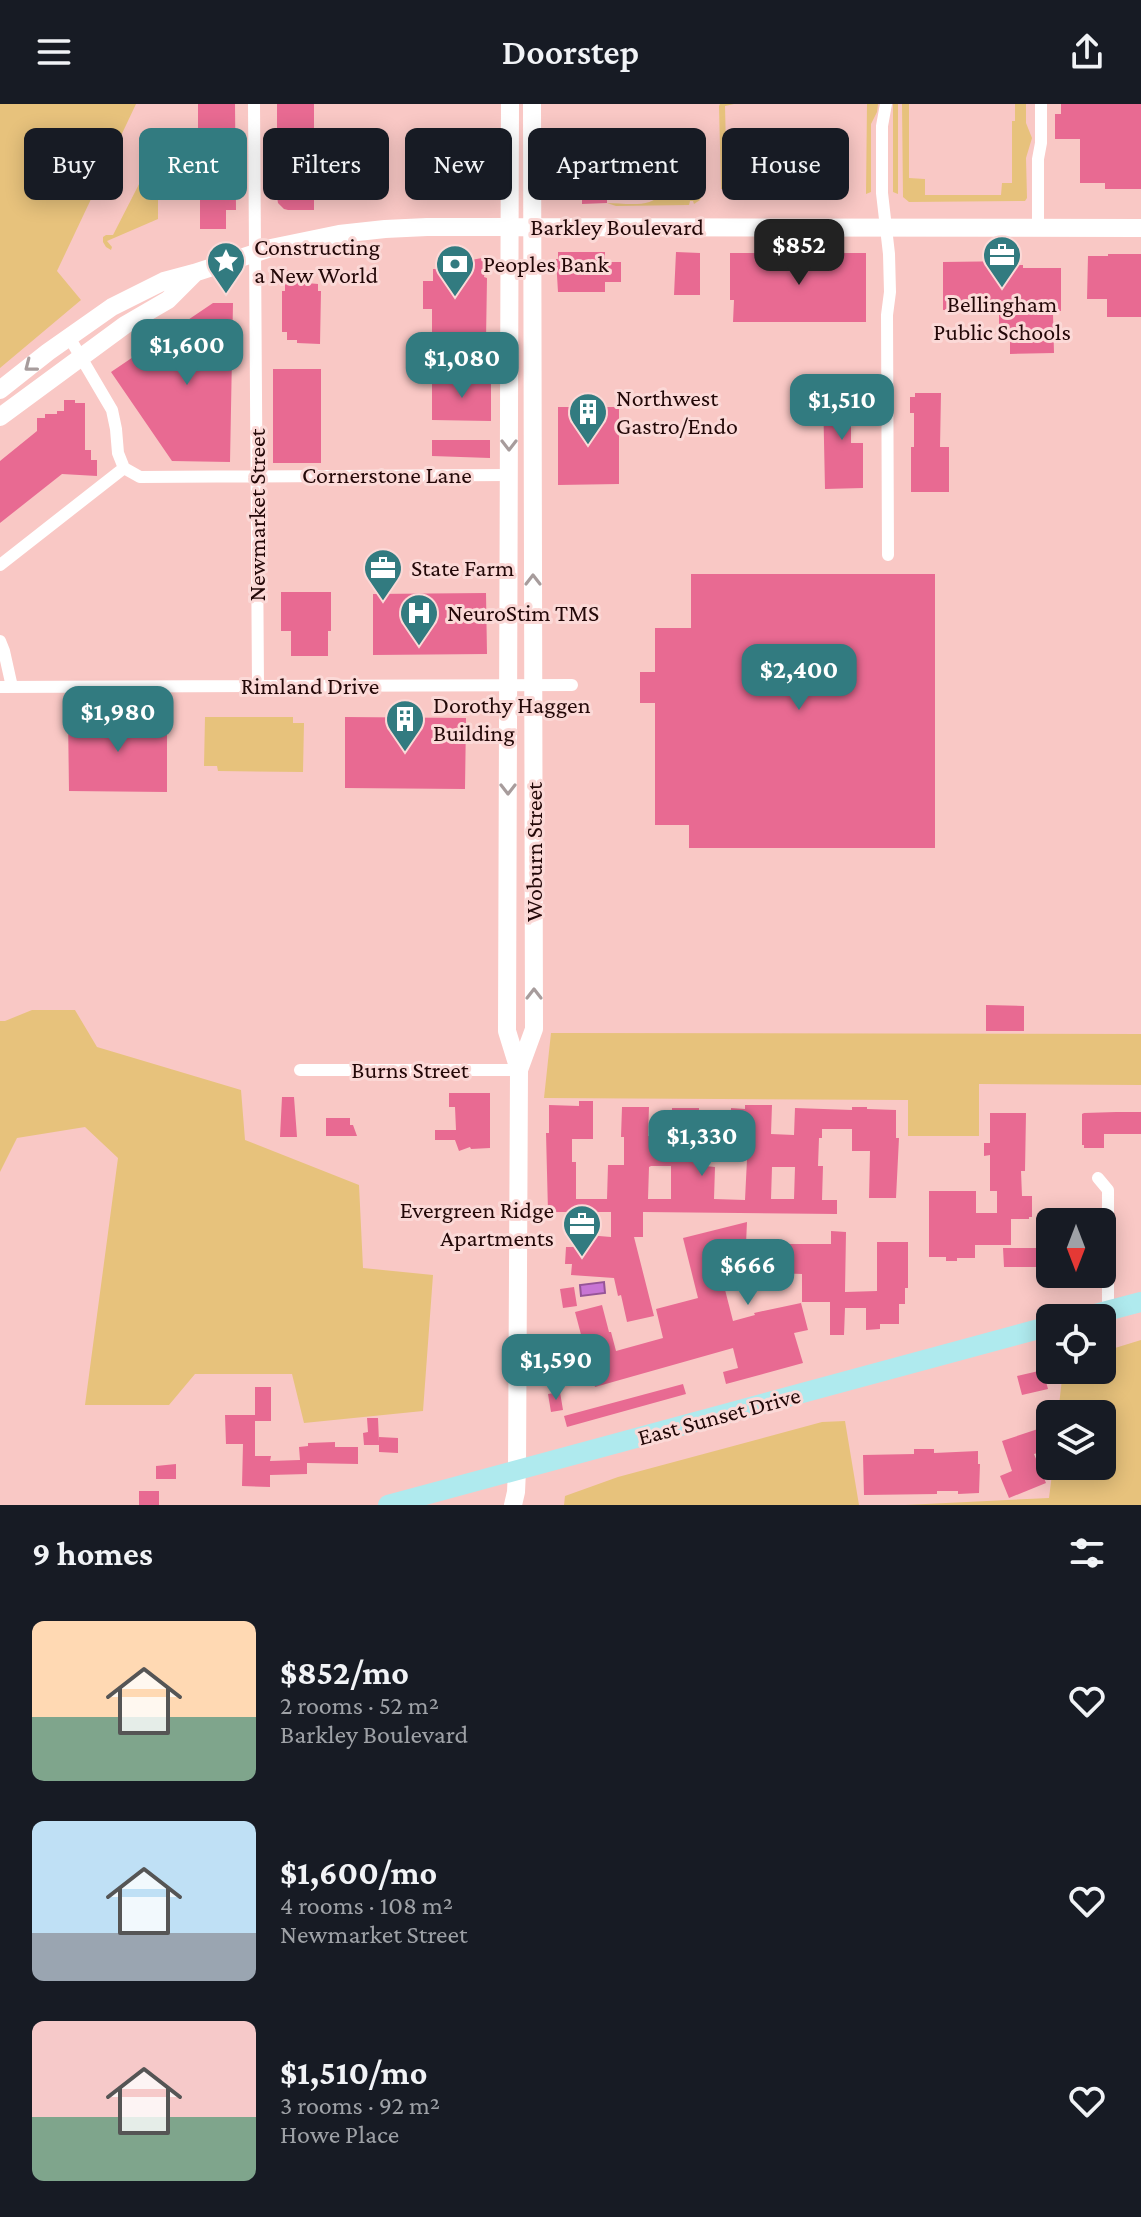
<!DOCTYPE html>
<meta charset="utf-8">
<style>
:root{--surface:#171b24;--page:#20242c;--text:#f1f3f6;--muted:#9ea1a6;--accent:#327b80}
body{margin:0;font-family:"Crimson Pro",serif;background:var(--page);color:var(--text);height:100vh;display:flex;flex-direction:column;font-size:30px;white-space:nowrap}
*{box-sizing:border-box;margin:0}
p{font-size:26px;color:var(--muted)}
.icon{flex:none;width:44px;height:44px;fill:none;stroke:currentColor;stroke-width:2;stroke-linecap:round;stroke-linejoin:round}
.map{position:relative;height:1401px;overflow:hidden}
.sheet{display:flex;flex-direction:column;background:var(--surface);flex:1}
.sheet>*{flex:none}
.top-card{position:absolute;left:24px;top:24px;width:1094px;height:72px;display:flex;gap:16px}
.needle{width:52px;rotate:180deg}
.fabs{position:absolute;left:1036px;top:1104px;display:grid;gap:16px}
.fabs a{display:grid;place-items:center;width:80px;height:80px;border-radius:12px;background:var(--surface);box-shadow:0 4px 20px #0003;font-size:40px}
.price{position:absolute;translate:-50% -68px;padding:0 18px;border-radius:16px;background:var(--accent);color:#fff;font-size:26px;line-height:52px;filter:drop-shadow(0 2px 4px #0008)}
.price::after{content:'';position:absolute;left:50%;top:48px;width:24px;height:18px;margin-left:-12px;background:inherit;clip-path:polygon(0 0,100% 0,50% 100%)}
.price.active{background:#222;color:#fff}
ul{padding:0;list-style:none}
li{display:flex;align-items:center;gap:24px;height:200px;padding:0 32px}
li span{display:grid;place-items:center;flex:none;width:224px;height:160px;border-radius:12px;color:#555}
li>.icon{margin-inline-start:auto}
span .icon{width:96px;height:96px;fill:#fffc;stroke-width:1}
li b{font-size:34px}
h2{display:flex;justify-content:space-between;align-items:center;height:96px;padding:0 32px;font-size:34px}
.pill{padding:0 28px;border-radius:12px;background:var(--surface);box-shadow:0 4px 20px #0003;font-size:28px;line-height:72px}
.pill.active{background:var(--accent);color:#fff}
header{display:flex;justify-content:space-between;align-items:center;height:104px;padding:0 32px;background:var(--surface);font-size:36px;font-weight:600}
.map>svg:first-child{display:block}
</style>
<header><svg class="icon" aria-label="menu" viewBox="0 0 24 24"><path d="M4 6h16M4 12h16M4 18h16"/></svg>Doorstep<svg class="icon" aria-label="share" viewBox="0 0 24 24"><path d="M12 15V3M7 8l5-5 5 5M5 13v7h14v-7"/></svg></header>
<div class="map">
<svg width="1141" height="1401" viewBox="0 0 1141 1401">
<rect width="100%" height="100%" fill="#f9c8c5"/>
<path fill="#e7c27c" d="M0,0H136L57,167L81,196L0,264Z
M720,0H734L725,2L727,85H721L719,2Z
M867,0H878L877,8L871,20V88L866,90Z
M893,0H898V90L893,88Z
M902,0H909V74L925,75V91H1001L1002,79H1012V17H1015V0H1026V19L1032,34L1026,54L1027,94L1025,97L909,98L903,93Z
M158,43V115L107,137L112,143L111,146L106,143L103,138V133L106,131H113Z
M661,46H699L702,90L700,96L694,100L693,97H690L689,101L616,102L607,99C624,99 652,105 661,89Z
M205,613H293V619H304L303,668L218,667L217,662H204Z
M32,906H75L97,943L241,986L245,1036L359,1081L363,1164L433,1171L423,1307L304,1319L292,1270H195L169,1301H85L118,1054L85,1023L17,1034L0,1068V917H5Z
M551,929L1141,930V981L979,980V1032H908V996L544,994Z
M1141,1236V1401H905L1049,1394L1053,1362H1102V1310H1058L1063,1266H1102V1248Z
M845,1317L859,1401H564L565,1392L618,1373L822,1318Z"/>
<path fill="#c875d4" stroke="#965497" stroke-width="2" d="M604,1178L605,1189L581,1192L580,1181Z"/>
<path fill="#e86a92" fill-rule="evenodd" d="M198,0H235L236,106H226V125H200V24H198Z
M277,0H314V106H288L284,105L278,99L277,93Z
M1061,0H1141V85H1105V79H1080V35H1055V10H1061Z
M584,52L630,55V80L607,79V99L582,100V96H561V74H559L561,55H584Z
M558,148H605V158H621V178H605V188H558L556,155H558Z
M676,148L700,149V191H674Z
M730,149H866V218H733L734,196H730Z
M1108,150H1141V213H1107V195H1087L1088,152H1108Z
M487,153L484,173L487,174L486,236L432,235V205H423V177H433V165H456V159Z
M1017,157V161H1023V164H1061V207H1057V210H1053L1054,249L1010,250V233L999,234V206H943V158Z
M285,166L307,173V179L318,180V187H321L320,240L297,239V236H287V228H282V187H285Z
M213,199H233L230,358L172,357L111,268Z
M273,265H321V359H273Z
M432,275H491V317L432,316Z
M915,289H941L940,343H949V388H911V343H914V309H910V293H915Z
M823,290H863V310H851V339H863V384L825,385Z
M64,296H75V299H85V346H91V356H97V372L62,370L0,419V357L37,327V314H45V310H57V307H64Z
M558,303H619V380L558,381Z
M432,336H490V354L432,352Z
M691,470H935V744H689V721H655V599H640V568H655V524H691Z
M281,488H331V527H328V552H291V527H281Z
M486,489L487,550L373,551V490Z
M68,612H167V688L69,687Z
M345,613L466,614L465,685L345,684Z
M986,901L1024,902V927H986Z
M449,989H490V1044L471,1045L470,1043L459,1047L455,1036H435V1026H456L455,1003H449Z
M282,993H294L297,1033H280Z
M579,997H593V1035H572V1058H576V1095H607L608,1061H624V1033H621L622,1003H649L648,1032L672,1031V1004H699V1033H695V1061L715,1063L714,1095L745,1096L748,1035H730L731,1004L745,1005V1001H772L771,1030L794,1031L795,1004L852,1006V1003H867V1005L896,1006V1034H899L896,1094H869L870,1047H852V1025H822V1034H819L818,1062H823L822,1096H837V1110L643,1108V1133H634L654,1212L627,1218L621,1191L618,1192L614,1174L571,1171L572,1160H565L566,1143H574L575,1130L611,1133V1108H548L546,1029H549V1001L579,1002ZM651,1062H671V1095H648L649,1063ZM772,1063H795L794,1095H771Z
M1116,1008H1141V1030H1104V1044H1084V1041H1082V1010L1084,1009Z
M990,1009H1026L1025,1067H1021L1022,1092H1032V1113H1029V1115H1011V1141H975V1154H957V1157H946V1153H929V1087H976V1109H997V1087H990V1051L984,1052V1039H990Z
M326,1014H350V1021H353L357,1032H326Z
M747,1118L746,1140H831V1127L846,1128L845,1188L877,1187V1138H908V1184H905V1200H899V1220H880V1225L866,1226V1204H845L844,1231H830V1198H802V1170L722,1167L724,1174H722L733,1217L755,1211L754,1209L801,1199L808,1226L794,1229L803,1259L726,1280L723,1268L738,1264L733,1244L595,1283L575,1208L602,1201L609,1228H611L616,1247L663,1234L656,1205L698,1194L683,1134Z
M1003,1144H1040V1163H1004Z
M574,1183L577,1202L563,1204L560,1185Z
M1043,1266L1048,1285L1022,1291L1017,1272Z
M683,1280L686,1290L567,1323L564,1312Z
M255,1283H271V1317H255V1352H271L270,1357L300,1356L299,1343L308,1342V1339L335,1338V1343H358V1360L307,1359V1370L270,1371V1383L242,1382L243,1340H226L225,1311H255Z
M560,1288L563,1306L551,1308L548,1290Z
M367,1314H378L379,1338V1333L398,1334V1349L379,1348V1341H364L363,1329L368,1328Z
M1041,1324L1048,1346L1034,1350L1046,1379L1009,1394L1000,1372L1012,1367L1002,1337Z
M914,1345H934V1349L978,1347V1360H980L979,1389L958,1390V1387H937V1390L864,1391L863,1351L914,1350Z
M176,1360V1375H156V1362Z
M139,1387H159V1401H139Z"/>
<g fill="none" stroke-linecap="round" stroke-linejoin="round">
<path stroke="#fff" stroke-width="12" d="M254,0L258,582
M886,0L882,22V89L889,150L890,188L887,211L888,451
M1038,124V55L1041,39V0
M69,233L112,306L116,325L118,349L124,364L140,373L509,371
M0,461L124,364
M0,537L4,547L12,583
M0,583L572,581
M300,966H519
M1098,1074L1108,1086V1207"/>
<path stroke="#fff" stroke-width="18" d="M510,0L507,927L519,966L517,1366L516,1388L513,1401
M0,286L48,248L112,203L164,177L194,169L271,144L339,130L385,125L427,123L1141,124
M0,313L125,221L168,196L194,170
M519,966L534,925L532,0"/>
<path stroke="#afeaee" stroke-width="20" d="M1080,1214L1141,1198
M388,1401L1050,1222"/>
</g>
<defs><path id="oneway-chevron" d="M-2-3.5L2.5 0L-2 3.5" fill="none" stroke-width="1.6" stroke-linecap="round" stroke-linejoin="round" transform="scale(2)"/></defs>
<g stroke="#a79c9c">
<use href="#oneway-chevron" transform="translate(30 262) rotate(142)"/>
<use href="#oneway-chevron" transform="translate(509 341) rotate(90)"/>
<use href="#oneway-chevron" transform="translate(533 476) rotate(-90)"/>
<use href="#oneway-chevron" transform="translate(508 685) rotate(90)"/>
<use href="#oneway-chevron" transform="translate(534 890) rotate(-90)"/>
</g>
<defs>
<symbol id="office-pin" viewBox="-11 -11 22 30"><path d="M0 17L-7.5 6A9.5 9.5 0 1 1 7.5 6Z" fill="#327b80" stroke="#fbd9d7"/><path d="M-6-3h4V-5.5h4V-3h4V5H-6ZM-1-4.5V-3h2v-1.5ZM-6 0V1H6V0Z" fill="#fff"/></symbol>
<symbol id="sight-pin" viewBox="-11 -11 22 30"><path d="M0 17L-7.5 6A9.5 9.5 0 1 1 7.5 6Z" fill="#327b80" stroke="#fbd9d7"/><path d="M0-6L1.8-2.2L6-1.7L2.9 1.2L3.7 5.4L0 3.3L-3.7 5.4L-2.9 1.2L-6-1.7L-1.8-2.2Z" fill="#fff"/></symbol>
<symbol id="bank-pin" viewBox="-11 -11 22 30"><path d="M0 17L-7.5 6A9.5 9.5 0 1 1 7.5 6Z" fill="#327b80" stroke="#fbd9d7"/><path d="M-6-4H6V4H-6ZM0-2.3a2.3 2.3 0 1 0 0 4.6a2.3 2.3 0 1 0 0-4.6Z" fill="#fff"/></symbol>
<symbol id="building-pin" viewBox="-11 -11 22 30"><path d="M0 17L-7.5 6A9.5 9.5 0 1 1 7.5 6Z" fill="#327b80" stroke="#fbd9d7"/><path d="M-4-6H4V6H1V3H-1V6H-4ZM-2.5-4.3h1.7v1.8h-1.7ZM.8-4.3h1.7v1.8H.8ZM-2.5-1h1.7V.8h-1.7ZM.8-1h1.7V.8H.8Z" fill="#fff"/></symbol>
<symbol id="hospital-pin" viewBox="-11 -11 22 30"><path d="M0 17L-7.5 6A9.5 9.5 0 1 1 7.5 6Z" fill="#327b80" stroke="#fbd9d7"/><path d="M-5-5h3v3.5h4V-5h3V5h-3V1.5h-4V5h-3Z" fill="#fff"/></symbol>
</defs>
<g fill-rule="evenodd">
<use href="#office-pin" x="980" y="129" width="44" height="60"/>
<use href="#sight-pin" x="204" y="135" width="44" height="60"/>
<use href="#bank-pin" x="433" y="138" width="44" height="60"/>
<use href="#building-pin" x="566" y="286" width="44" height="60"/>
<use href="#office-pin" x="361" y="442" width="44" height="60"/>
<use href="#hospital-pin" x="397" y="487" width="44" height="60"/>
<use href="#building-pin" x="383" y="593" width="44" height="60"/>
<use href="#office-pin" x="560" y="1098" width="44" height="60"/>
</g>
<g text-anchor="middle" stroke-width="6" stroke-linejoin="round" paint-order="stroke">
<g font-size="24" fill="#230808" stroke="#fbd9d7">
<text x="617" y="131">Barkley Boulevard</text>
<text x="387" y="379">Cornerstone Lane</text>
<text transform="translate(257 411) rotate(-90)" y="8">Newmarket Street</text>
<text x="310" y="590">Rimland Drive</text>
<text transform="translate(534 748) rotate(-90)" y="8">Woburn Street</text>
<text x="410" y="974">Burns Street</text>
<text transform="translate(719 1312) rotate(-15)" y="8">East Sunset Drive</text>
</g>
<g font-size="24" fill="#230808" stroke="#fbd9d7" text-anchor="start">
<text x="254" y="151">Constructing<tspan x="254" dy="28">a New World</tspan></text>
<text x="483" y="168">Peoples Bank</text>
<text x="1002" y="208" text-anchor="middle">Bellingham<tspan x="1002" dy="28">Public Schools</tspan></text>
<text x="616" y="302">Northwest<tspan x="616" dy="28">Gastro/Endo</tspan></text>
<text x="411" y="472">State Farm</text>
<text x="447" y="517">NeuroStim TMS</text>
<text x="433" y="609">Dorothy Haggen<tspan x="433" dy="28">Building</tspan></text>
<text x="554" y="1114" text-anchor="end">Evergreen Ridge<tspan x="554" dy="28">Apartments</tspan></text>
</g>
</g>
</svg>
<div class="fabs">
<a><svg class="needle" viewBox="-14 -14 28 28"><path d="M0-13l5 13h-10z" fill="#e53935"/><path d="M0 13l5-13h-10z" fill="#9ea1a6"/></svg></a>
<a><svg class="icon" aria-label="locate" viewBox="0 0 24 24"><circle cx="12" cy="12" r="6"/><path d="M12 2v4M12 18v4M2 12h4M18 12h4"/></svg></a>
<a><svg class="icon" aria-label="layers" viewBox="0 0 24 24"><path d="M12 4l9 5-9 5-9-5zM3 14l9 5 9-5"/></svg></a>
</div>
<b class="price active" style="left:799px;top:183px">$852</b>
<b class="price" style="left:187px;top:283px">$1,600</b>
<b class="price" style="left:462px;top:296px">$1,080</b>
<b class="price" style="left:842px;top:338px">$1,510</b>
<b class="price" style="left:799px;top:608px">$2,400</b>
<b class="price" style="left:118px;top:650px">$1,980</b>
<b class="price" style="left:702px;top:1074px">$1,330</b>
<b class="price" style="left:748px;top:1203px">$666</b>
<b class="price" style="left:556px;top:1298px">$1,590</b>
<div class="top-card">
<a class="pill">Buy</a>
<a class="pill active">Rent</a>
<a class="pill">Filters</a>
<a class="pill">New</a>
<a class="pill">Apartment</a>
<a class="pill">House</a>
</div>
</div>
<section class="sheet">
<h2>9 homes<svg class="icon" aria-label="filters" viewBox="0 0 24 24"><path d="M4 7h16M4 17h16"/><circle cx="9" cy="7" r="2"/><circle cx="15" cy="17" r="2"/></svg></h2>
<ul>
<li><span style="background:linear-gradient(#ffd9b3 60%,#7fa58c 0)"><svg class="icon" aria-label="home" viewBox="0 0 24 24"><path d="M3 11l9-7 9 7M6 9v11h12V9"/></svg></span><div><b>$852/mo</b><p>2 rooms · 52 m²</p><p>Barkley Boulevard</p></div><svg class="icon" aria-label="heart" viewBox="0 0 24 24"><path d="M12 20l-8-8c-3-5 5-10 8-4 3-6 11-1 8 4z"/></svg></li>
<li><span style="background:linear-gradient(#bfe0f5 70%,#9aa5b1 0)"><svg class="icon" aria-label="home" viewBox="0 0 24 24"><path d="M3 11l9-7 9 7M6 9v11h12V9"/></svg></span><div><b>$1,600/mo</b><p>4 rooms · 108 m²</p><p>Newmarket Street</p></div><svg class="icon" aria-label="heart" viewBox="0 0 24 24"><path d="M12 20l-8-8c-3-5 5-10 8-4 3-6 11-1 8 4z"/></svg></li>
<li><span style="background:linear-gradient(#f6c9c9 60%,#7fa58c 0)"><svg class="icon" aria-label="home" viewBox="0 0 24 24"><path d="M3 11l9-7 9 7M6 9v11h12V9"/></svg></span><div><b>$1,510/mo</b><p>3 rooms · 92 m²</p><p>Howe Place</p></div><svg class="icon" aria-label="heart" viewBox="0 0 24 24"><path d="M12 20l-8-8c-3-5 5-10 8-4 3-6 11-1 8 4z"/></svg></li>
</ul>
</section>
